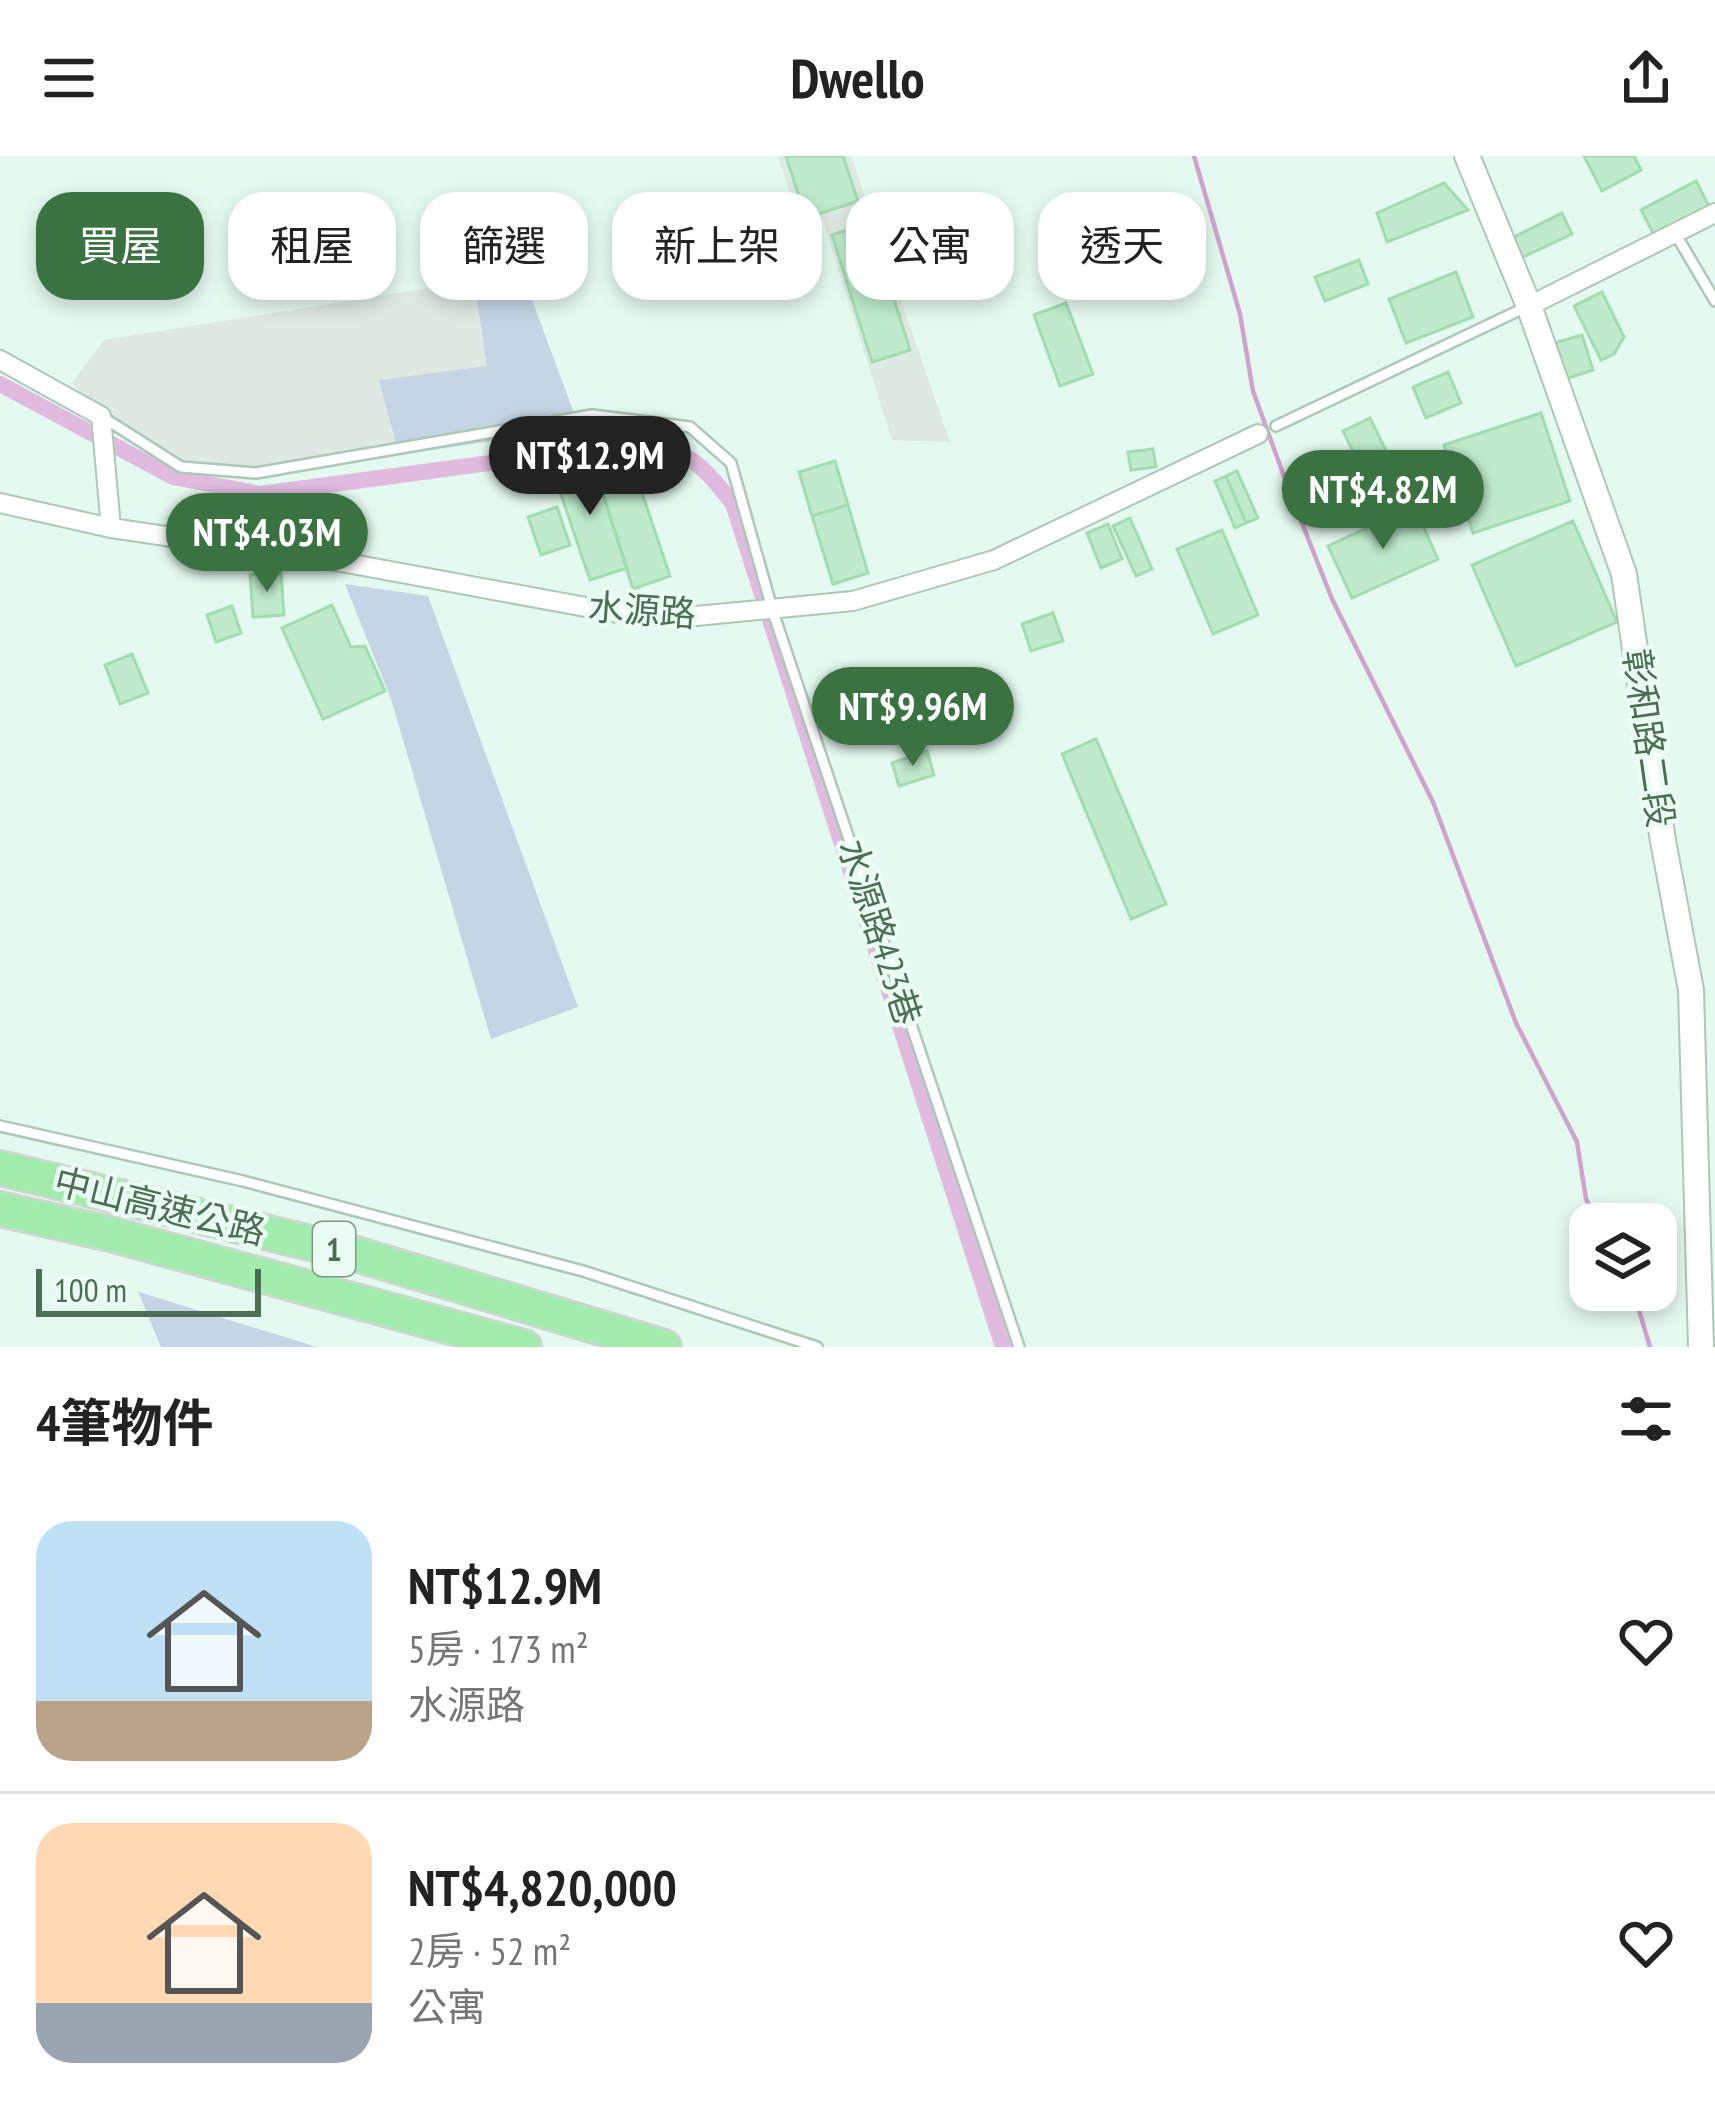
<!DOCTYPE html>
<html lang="zh-TW">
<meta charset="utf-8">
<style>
:root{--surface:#fff;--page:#f2f2f2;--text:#222;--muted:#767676;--line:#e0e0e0;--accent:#3a7241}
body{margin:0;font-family:"PT Sans Narrow","Noto Sans TC",sans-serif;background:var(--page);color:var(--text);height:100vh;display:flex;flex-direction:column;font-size:45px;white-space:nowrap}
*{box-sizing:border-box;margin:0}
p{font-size:39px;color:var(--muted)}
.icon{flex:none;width:66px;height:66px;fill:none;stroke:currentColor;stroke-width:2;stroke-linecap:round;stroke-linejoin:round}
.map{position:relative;height:1191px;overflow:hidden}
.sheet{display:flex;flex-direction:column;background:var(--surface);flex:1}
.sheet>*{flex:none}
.top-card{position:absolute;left:36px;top:36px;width:1644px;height:108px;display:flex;gap:24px}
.fabs{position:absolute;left:1569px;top:1047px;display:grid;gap:24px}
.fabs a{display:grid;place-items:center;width:108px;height:108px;border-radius:24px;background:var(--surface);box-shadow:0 6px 18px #0003;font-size:60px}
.scale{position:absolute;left:36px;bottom:30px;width:225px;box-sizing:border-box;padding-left:12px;border:6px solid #4d6e55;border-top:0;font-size:33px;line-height:42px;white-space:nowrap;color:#4d6e55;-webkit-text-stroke:9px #eafcf3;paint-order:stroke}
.price{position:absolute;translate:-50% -102px;padding:0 27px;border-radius:42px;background:var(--accent);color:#fff;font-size:39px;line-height:78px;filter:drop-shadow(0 3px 6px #0008)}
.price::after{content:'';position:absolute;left:50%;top:72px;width:36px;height:27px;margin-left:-18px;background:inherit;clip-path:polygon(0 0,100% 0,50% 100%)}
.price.selected{background:#222;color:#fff}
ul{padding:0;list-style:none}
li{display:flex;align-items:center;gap:36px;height:300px;padding:0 36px}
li+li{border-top:3px solid var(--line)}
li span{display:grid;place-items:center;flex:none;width:336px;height:240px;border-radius:36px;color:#555}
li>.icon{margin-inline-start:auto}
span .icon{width:144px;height:144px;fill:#fffc;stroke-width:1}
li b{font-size:51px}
h2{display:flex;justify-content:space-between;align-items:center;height:144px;padding:0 36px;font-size:51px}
.pill{padding:0 42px;border-radius:36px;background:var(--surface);box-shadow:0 6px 18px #0003;font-size:42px;line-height:108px}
.pill.selected{background:var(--accent);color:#fff}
header{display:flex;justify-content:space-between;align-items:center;height:156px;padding:0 36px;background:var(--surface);font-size:54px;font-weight:600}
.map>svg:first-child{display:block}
</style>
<header><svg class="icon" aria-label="menu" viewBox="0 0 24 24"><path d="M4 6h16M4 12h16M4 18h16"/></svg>Dwello<svg class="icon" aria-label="share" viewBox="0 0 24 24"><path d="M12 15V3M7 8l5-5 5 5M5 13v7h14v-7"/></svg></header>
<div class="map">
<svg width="1715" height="1191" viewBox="0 0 1715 1191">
<rect width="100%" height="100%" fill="#e4f9ef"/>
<path fill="#dee9e2" d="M778,0H851L950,286L892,284L822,62L800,69Z
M474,125L487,210L380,224L399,299L269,317L188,308L144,291L95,254L72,227L104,184Z"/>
<path fill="#c5d5e5" d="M522,117L577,265L531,279L399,299L379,224L487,210L474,125Z
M345,428L428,440L578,851L491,883L391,543Z
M138,1135L139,1136L317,1191H161Z"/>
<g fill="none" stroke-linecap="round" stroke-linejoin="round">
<path stroke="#d0a3ce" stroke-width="4.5" d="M1194,0L1240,158L1253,235L1289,334L1332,443L1433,646L1516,867L1577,986L1586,1043L1600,1068
M1633,1134L1650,1191"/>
<path stroke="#e0bbdf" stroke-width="16" d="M0,228L173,321L260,338L652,285C693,299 707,314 733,348L1003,1191"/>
</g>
<path fill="#bfebcc" stroke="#a2dcb1" stroke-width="3" d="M786,0H843L858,45L806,62Z
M1584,0H1634L1641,14L1602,35Z
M1696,25L1710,52L1655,81L1641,54Z
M1444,27L1468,54L1387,86L1377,57Z
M1562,57L1572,78L1521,102L1512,82Z
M870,67L910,194L872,206L832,79Z
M1359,104L1368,128L1325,145L1315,121Z
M1456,116L1473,161L1406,187L1389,143Z
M1602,136L1624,181L1614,198L1601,204L1574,150Z
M1066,147L1093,218L1060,230L1034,159Z
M1582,179L1593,214L1565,223L1554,187Z
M1448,216L1461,247L1426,262L1413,231Z
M1541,257L1570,345L1473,377L1444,289Z
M1370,262L1396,315L1369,328L1343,275Z
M1153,293L1156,311L1131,314L1128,296Z
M629,298L670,420L633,433L592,304Z
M592,304L627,412L590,424L551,309Z
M835,305L848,349L812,360L799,316Z
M1237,315L1258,362L1246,367L1226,320Z
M1226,320L1246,367L1235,372L1215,325Z
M848,349L868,417L833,428L812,360Z
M1414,350L1438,403L1352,442L1328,390Z
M557,351L570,389L541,399L528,361Z
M1130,362L1152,413L1136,420L1113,370Z
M1573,365L1617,466L1516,510L1472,409Z
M1108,368L1122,403L1101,412L1087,377Z
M1222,374L1258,459L1213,478L1177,393Z
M281,417L284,459L253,461L250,419Z
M332,449L351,491L365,490L385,535L323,563L282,472Z
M232,450L241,477L216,486L207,459Z
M1053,457L1063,485L1031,495L1022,468Z
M132,498L148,537L120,548L105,509Z
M1096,583L1166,748L1131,763L1062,598Z
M927,595L934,619L899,630L892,607Z"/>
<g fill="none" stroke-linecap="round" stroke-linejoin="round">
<defs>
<path id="service" d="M1675,77L1715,145
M104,262L181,311L256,317L592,259L690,271L731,307L773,456L1019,1191
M1276,270L1524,152
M0,970L243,1025L583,1115L817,1191"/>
<path id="minor" d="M1529,150L1715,57
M0,204L101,260L111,372
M0,347L111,372L336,405L629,459L696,460L853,445L994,404L1258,278"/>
<path id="tertiary" d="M1467,0L1529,150L1624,418L1663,685L1691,834L1701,1191"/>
<path id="motorway" d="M0,1012L356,1098L664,1191
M0,1053L110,1078L524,1191"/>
</defs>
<use href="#service" stroke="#acc8b6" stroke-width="14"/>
<use href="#minor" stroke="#acc8b6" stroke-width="22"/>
<use href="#tertiary" stroke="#acc8b6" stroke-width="28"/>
<use href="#motorway" stroke="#cdd6cf" stroke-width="38"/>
<use href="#service" stroke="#fff" stroke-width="9"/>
<use href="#minor" stroke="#fff" stroke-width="18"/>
<use href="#tertiary" stroke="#fff" stroke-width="24"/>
<use href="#motorway" stroke="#a2ecad" stroke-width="33"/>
</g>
<g text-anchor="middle" stroke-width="9" stroke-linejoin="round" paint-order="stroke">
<rect fill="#eafcf3" stroke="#7c9984" stroke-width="3" x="313" y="1066" width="42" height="54" rx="9"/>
<g font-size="33" font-weight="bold" fill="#4d6e55">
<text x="334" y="1105">1</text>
</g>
<g font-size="36" fill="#4d6e55" stroke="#eafcf3">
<text transform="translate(642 454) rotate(4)" y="13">水源路</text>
<text transform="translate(1649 582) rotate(82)" y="13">彰和路二段</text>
<text transform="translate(880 776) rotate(72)" y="13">水源路423巷</text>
<text transform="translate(160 1050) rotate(14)" y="13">中山高速公路</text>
</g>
</g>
</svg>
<div class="fabs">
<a><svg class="icon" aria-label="layers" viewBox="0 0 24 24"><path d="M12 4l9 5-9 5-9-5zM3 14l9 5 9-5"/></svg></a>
</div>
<div class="scale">100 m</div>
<b class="price selected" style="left:590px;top:362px">NT$12.9M</b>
<b class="price" style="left:1383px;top:396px">NT$4.82M</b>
<b class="price" style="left:267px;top:439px">NT$4.03M</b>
<b class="price" style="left:913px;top:613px">NT$9.96M</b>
<div class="top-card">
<a class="pill selected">買屋</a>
<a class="pill">租屋</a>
<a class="pill">篩選</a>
<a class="pill">新上架</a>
<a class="pill">公寓</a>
<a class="pill">透天</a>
</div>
</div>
<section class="sheet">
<h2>4筆物件<svg class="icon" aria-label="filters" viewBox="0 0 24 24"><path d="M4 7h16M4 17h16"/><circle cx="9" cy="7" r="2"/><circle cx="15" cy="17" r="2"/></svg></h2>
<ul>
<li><span style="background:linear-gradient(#bfe0f5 75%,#b9a48a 0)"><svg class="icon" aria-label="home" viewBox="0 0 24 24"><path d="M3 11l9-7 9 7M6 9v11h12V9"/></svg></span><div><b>NT$12.9M</b><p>5房 · 173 m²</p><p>水源路</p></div><svg class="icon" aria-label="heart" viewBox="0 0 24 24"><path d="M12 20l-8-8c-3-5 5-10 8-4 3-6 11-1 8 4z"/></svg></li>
<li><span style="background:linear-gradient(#ffd9b3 75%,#9aa5b1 0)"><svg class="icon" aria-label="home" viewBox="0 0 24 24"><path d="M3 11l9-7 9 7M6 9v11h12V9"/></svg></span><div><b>NT$4,820,000</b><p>2房 · 52 m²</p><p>公寓</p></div><svg class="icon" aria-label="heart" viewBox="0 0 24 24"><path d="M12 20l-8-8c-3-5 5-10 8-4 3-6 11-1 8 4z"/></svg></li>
</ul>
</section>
